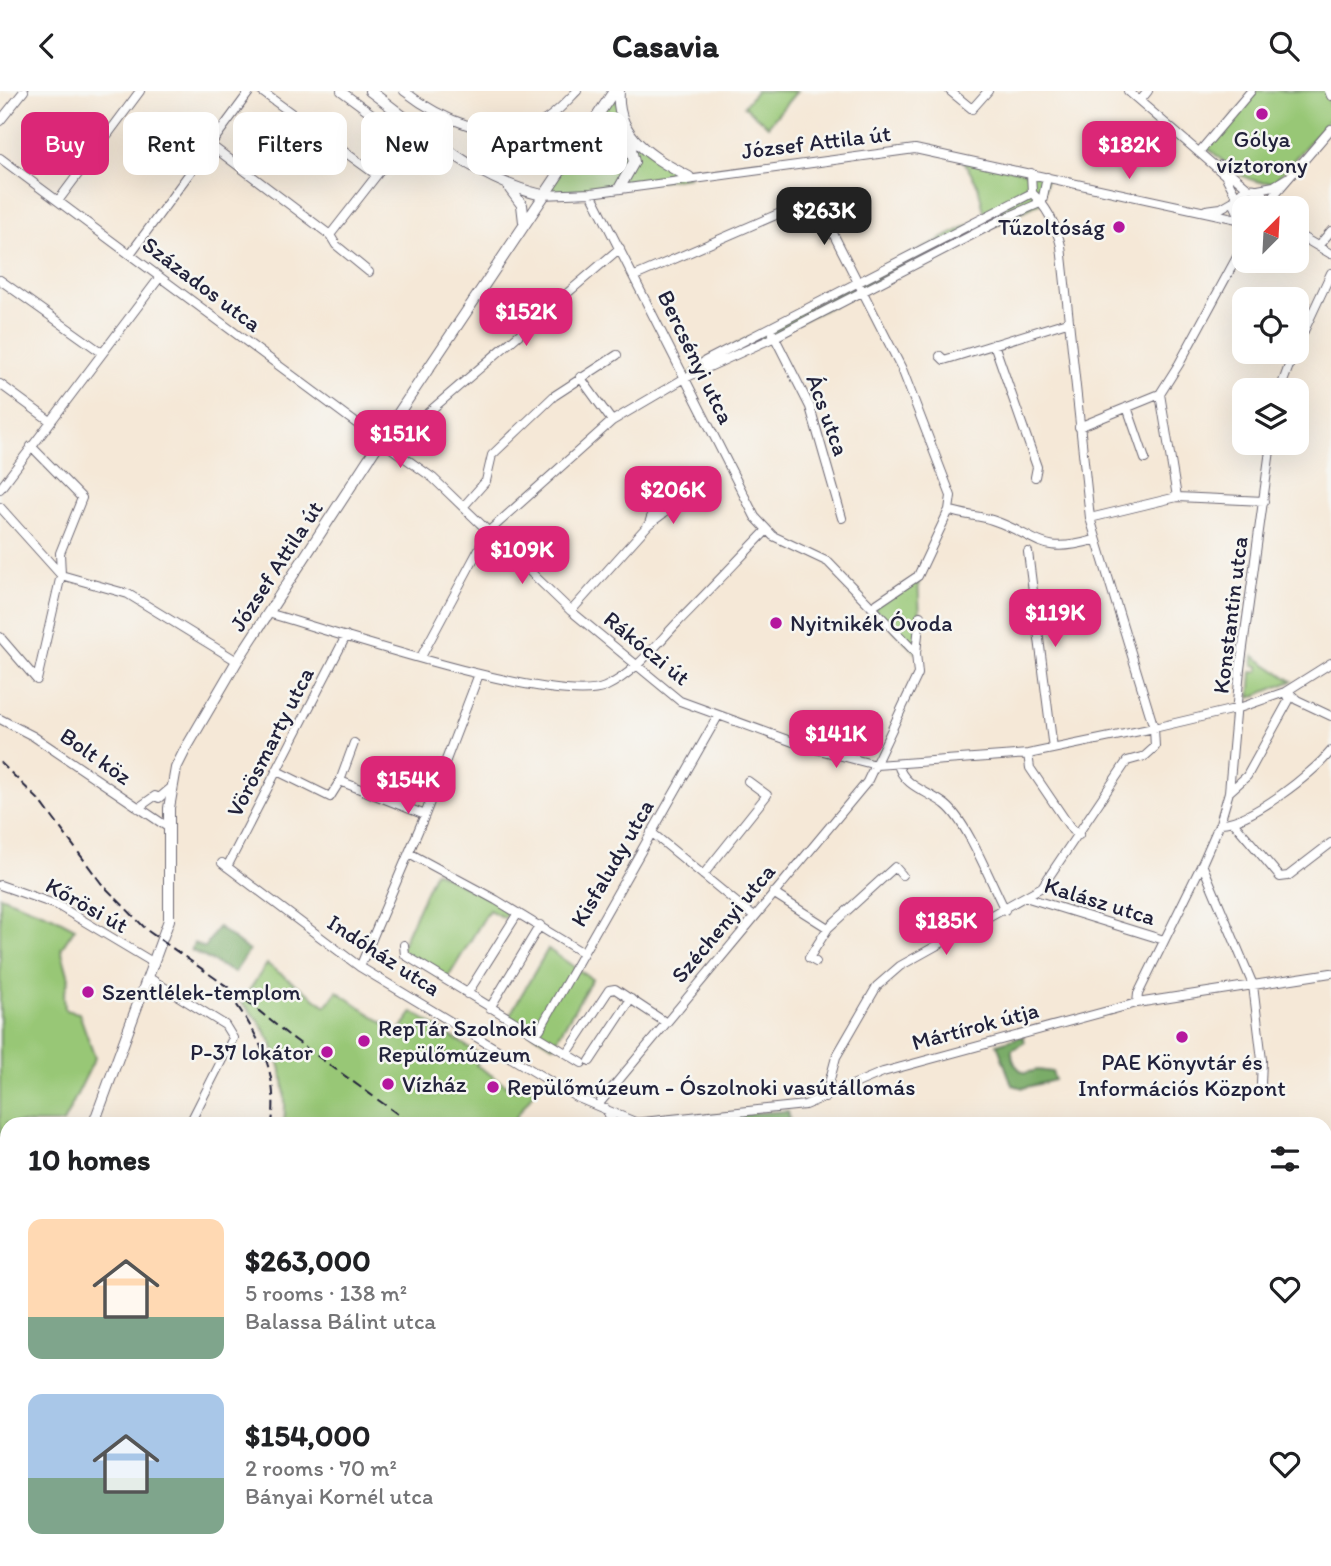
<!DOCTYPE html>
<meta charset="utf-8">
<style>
:root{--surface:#fff;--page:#f6f6f6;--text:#202124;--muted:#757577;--accent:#db2777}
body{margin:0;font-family:Itim,sans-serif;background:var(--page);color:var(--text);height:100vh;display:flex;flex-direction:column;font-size:26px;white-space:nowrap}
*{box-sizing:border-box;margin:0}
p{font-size:23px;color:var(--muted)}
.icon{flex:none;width:38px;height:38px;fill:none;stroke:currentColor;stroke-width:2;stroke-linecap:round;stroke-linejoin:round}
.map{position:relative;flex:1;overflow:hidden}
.drawer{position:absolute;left:0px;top:1026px;width:1332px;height:450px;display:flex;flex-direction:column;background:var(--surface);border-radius:21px 21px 0 0;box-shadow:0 7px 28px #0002}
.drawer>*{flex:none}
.top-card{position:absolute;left:21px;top:21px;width:700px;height:63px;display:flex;gap:14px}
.needle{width:46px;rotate:24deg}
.buttons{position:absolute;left:1232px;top:105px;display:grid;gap:14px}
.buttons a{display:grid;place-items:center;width:77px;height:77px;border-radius:14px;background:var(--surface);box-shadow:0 7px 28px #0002;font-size:35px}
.price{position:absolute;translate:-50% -60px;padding:0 16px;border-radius:14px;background:var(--accent);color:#fff;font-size:23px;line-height:46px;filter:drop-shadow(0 2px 4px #0008)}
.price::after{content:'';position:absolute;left:50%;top:42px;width:21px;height:16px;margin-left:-10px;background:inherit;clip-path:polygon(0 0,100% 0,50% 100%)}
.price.current{background:#222;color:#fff}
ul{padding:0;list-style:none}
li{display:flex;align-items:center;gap:21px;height:175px;padding:0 28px}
li span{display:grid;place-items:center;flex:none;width:196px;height:140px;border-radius:14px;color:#555}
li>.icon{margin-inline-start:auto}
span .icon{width:84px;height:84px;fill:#fffc;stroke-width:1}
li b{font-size:30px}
h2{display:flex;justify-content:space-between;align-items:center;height:84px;padding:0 28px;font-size:30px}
.tag{padding:0 24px;border-radius:14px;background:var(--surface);box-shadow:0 7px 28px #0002;font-size:24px;line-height:63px}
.tag.current{background:var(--accent);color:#fff}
header{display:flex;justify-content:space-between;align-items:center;height:91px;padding:0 28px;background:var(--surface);font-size:32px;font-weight:700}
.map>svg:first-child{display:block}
</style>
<header><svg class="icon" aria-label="back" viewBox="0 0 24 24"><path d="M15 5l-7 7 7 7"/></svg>Casavia<svg class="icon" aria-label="search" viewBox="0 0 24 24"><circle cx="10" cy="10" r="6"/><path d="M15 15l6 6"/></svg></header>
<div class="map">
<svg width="1331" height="1475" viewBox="0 0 1331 1475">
<rect width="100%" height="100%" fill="#f6f6f2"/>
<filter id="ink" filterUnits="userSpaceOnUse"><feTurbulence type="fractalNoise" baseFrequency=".0143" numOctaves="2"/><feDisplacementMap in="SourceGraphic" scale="14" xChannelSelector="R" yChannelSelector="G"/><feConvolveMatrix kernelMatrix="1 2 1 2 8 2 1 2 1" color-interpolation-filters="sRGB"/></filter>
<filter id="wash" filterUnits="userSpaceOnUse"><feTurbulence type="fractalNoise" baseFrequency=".00686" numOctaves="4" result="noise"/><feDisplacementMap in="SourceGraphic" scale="28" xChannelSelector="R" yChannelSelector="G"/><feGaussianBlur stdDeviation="1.57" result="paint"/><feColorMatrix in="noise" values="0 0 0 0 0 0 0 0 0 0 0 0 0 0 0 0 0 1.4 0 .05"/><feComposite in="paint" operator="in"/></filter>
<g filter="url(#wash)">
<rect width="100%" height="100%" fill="#f5e8d7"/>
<path fill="#98c776" stroke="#5d7458" stroke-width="2" d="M614,0L628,41L689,86L542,104Z
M756,0H797L768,35L744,15Z
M1256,0H1328L1331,27L1274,91C1244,94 1230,76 1208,57Z
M962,67L1047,86L1042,111L685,287L705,270L988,124L984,121L978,95Z
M918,485L920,525L916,562L872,516Z
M1254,565L1292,590L1250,607L1252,581H1258L1259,575L1253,574Z
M435,780L509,817L504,827L489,819L446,890L400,858Z
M0,805L52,825L75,837L61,858L69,887L64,904L65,919L79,922L95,967L63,1032H7V1073L0,1070Z
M548,858L592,888L553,955L508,927Z
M267,873L326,915L337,900L398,942L413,921L482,965L476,974L514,999L521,991L535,999L512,1032H284C289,987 275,942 241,911Z
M1325,1194L1331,1195V1475H474L479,1468H1325Z"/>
<path fill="#7aac67" stroke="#4e6751" stroke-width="2" d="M218,836L249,860L234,882L191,859L194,852L205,857Z
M1023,945L1025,951L1012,959C1011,970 1016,977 1025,982L1038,979L1052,981L1055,989L1023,997L1012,994L997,953Z
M788,1020L790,1032H633L676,1027Z"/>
<path fill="#7cbaef" stroke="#4f6e95" stroke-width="2" d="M1325,1087L1331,1088V1195L1325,1194Z
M378,1468H479L474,1475H375Z"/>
</g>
<g filter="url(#ink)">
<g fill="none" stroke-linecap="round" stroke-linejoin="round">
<defs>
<path id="minor" d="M261,0L375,83
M341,0L406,48
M404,0C439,27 495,54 540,32C554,25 566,11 577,0
M950,0L972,18L988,0
M1128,0L1225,84L1236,105
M1329,0L1331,5
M1140,10L1148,0
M0,30L24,0
M216,58L330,144L336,154L369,181
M1200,60L1251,0
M0,67L360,335L433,387L571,520L680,610L804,655L876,674L1028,663L1154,637L1239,617L1285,601L1331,572
M1221,74L1248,97
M1258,98L1274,95L1287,87
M591,102L755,426L773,445L828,471L916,562
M542,104L591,102L915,58L1242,129
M58,110L140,0
M1042,111L1047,86
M1268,111L1331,38
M1206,119L1221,117L1235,109
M1241,128L1234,113C1238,98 1251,93 1263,102L1268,117
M1297,143L1331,163
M330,144L416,34
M1319,154L1331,140
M130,163L250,0
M635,185L815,107L902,278L951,405L949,419L918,485L872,516
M0,189L101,261
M773,243L810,316L842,427
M994,253L1037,376L1035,386
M1297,255L1331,182
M940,265L944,269L1067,231
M694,279L705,270L1032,102
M580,286L612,330
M0,293L49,329
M1280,299L1294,261
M1127,316L1145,368
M1079,336L1160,303
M399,361L402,347L417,331L620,157
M0,398L160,186
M1177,406L1160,303L1179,273L1244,153
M0,416L61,484L128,503L237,570
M463,416L486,390L492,364L554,305L617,264
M949,419C964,425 978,424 992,429C1040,445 1038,465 1094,449
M1090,427L1177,406L1264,410
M1028,461L1053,658
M571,520L649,433L683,408L682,403L674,401C660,410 653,417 649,433
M268,522C328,539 557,617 605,596C634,583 656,554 677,532C707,502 736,471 766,440
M0,546L37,589L61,484L60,462L82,407L31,355
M421,566L488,441L612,330L685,287L775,246L1001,129L1042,111
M1287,600L1297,609L1331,625
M0,628L33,645L169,737
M1028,663L1030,677L1072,739L1079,744
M898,673C903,696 930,701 946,714C968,732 991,792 1005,819
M277,680L330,706L340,690L425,724
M340,690L354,652
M1229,701L1247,685L1289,609L1285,601
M138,717L155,705L159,707L172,696
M1220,732C1249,733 1312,683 1331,660
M1235,733L1280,786L1288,785L1331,752
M651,741L753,825
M409,762L496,809L583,862
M222,772L360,876L576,1006L635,1031
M1202,773L1253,894L1262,969L1261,993
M227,776L346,545
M703,784L767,704L748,690
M0,794L57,814L154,872
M773,802L828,837
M1025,806L1164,849
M404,854L405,864L582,972
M816,871L809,867L828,837L895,776L902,784
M360,876L425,724L479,583
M149,887L225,934L233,947L190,1032
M467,903L518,822
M1137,912L1138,903L1202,773L1220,732L1229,701L1240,578L1271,352
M490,917L540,834
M540,938L718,625
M570,958L609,899L615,898L665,931
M590,970L631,908
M825,1007L836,966L877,895L900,875L1042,796L1127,670L1145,665L1155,656L1154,637L1090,427L1061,155C1056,134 1048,117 1032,102L1031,82
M598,1014L867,691L918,583L916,562L920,525
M606,1018L613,1032
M633,1032L805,1014L883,981L1137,912L1331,882
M0,1082L7,1085
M0,1363L7,1351
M0,1404L7,1402
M1325,1406H1331
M27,1468L29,1475
M280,1468L283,1475
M201,1475L208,1468
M318,1475L326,1470
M826,1475L828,1468
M1238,1475L1241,1468"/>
<path id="major" d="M370,0C424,40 475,89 542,104
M619,0C615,46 653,67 689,86
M584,48C600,40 618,40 630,54L634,71L620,96
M510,98L522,114L524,131
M94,1032L169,829V717L176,677L185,659L237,570L392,332L614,0
M0,1201L7,1189"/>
</defs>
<use href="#minor" stroke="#6c6772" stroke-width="10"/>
<use href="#major" stroke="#6c6772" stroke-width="12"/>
<use href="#minor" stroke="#fff" stroke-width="8"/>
<use href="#major" stroke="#fff" stroke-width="10"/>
<path stroke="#22223b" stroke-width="2" stroke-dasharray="10 5" stroke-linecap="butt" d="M0,671L41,711L101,792L148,840L242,906L287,943L410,1032
M228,902C258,942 279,981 272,1032
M0,1439L7,1432"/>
</g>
</g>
<g fill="#b5179e" stroke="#f6f6f2" stroke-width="2.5">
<circle cx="1262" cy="23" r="7"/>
<circle cx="1119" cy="136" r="7"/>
<circle cx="776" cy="532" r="7"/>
<circle cx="88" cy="901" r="7"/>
<circle cx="1182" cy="946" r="7"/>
<circle cx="364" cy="950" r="7"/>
<circle cx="327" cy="961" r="7"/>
<circle cx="388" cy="993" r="7"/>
<circle cx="493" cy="996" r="7"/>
</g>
<g text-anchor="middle" stroke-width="5" stroke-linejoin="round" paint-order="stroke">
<g font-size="23" fill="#22223b" stroke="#f6f6f2" text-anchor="start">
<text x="1262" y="56" text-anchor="middle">Gólya<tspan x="1262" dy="26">víztorony</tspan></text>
<text x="1105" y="144" text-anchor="end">Tűzoltóság</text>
<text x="790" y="540">Nyitnikék Óvoda</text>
<text x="102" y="909">Szentlélek-templom</text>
<text x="378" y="945">RepTár Szolnoki<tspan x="378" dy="26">Repülőmúzeum</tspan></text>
<text x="313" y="969" text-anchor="end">P-37 lokátor</text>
<text x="1182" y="979" text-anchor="middle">PAE Könyvtár és<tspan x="1182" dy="26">Információs Központ</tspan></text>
<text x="402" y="1001">Vízház</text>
<text x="507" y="1004">Repülőmúzeum - Ószolnoki vasútállomás</text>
</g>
<g font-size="23" fill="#22223b" stroke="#f6f6f2">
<text transform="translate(816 51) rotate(-7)" y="8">József Attila út</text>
<text transform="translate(202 193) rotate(37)" y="8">Százados utca</text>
<text transform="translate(696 266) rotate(64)" y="8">Bercsényi utca</text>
<text transform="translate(828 324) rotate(70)" y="8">Ács utca</text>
<text transform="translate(276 475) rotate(-57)" y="8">József Attila út</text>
<text transform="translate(1230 524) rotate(-83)" y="8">Konstantin utca</text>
<text transform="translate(647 557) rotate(39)" y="8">Rákóczi út</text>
<text transform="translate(270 651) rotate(-63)" y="8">Vörösmarty utca</text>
<text transform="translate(96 665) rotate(35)" y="8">Bolt köz</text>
<text transform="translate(612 772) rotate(-60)" y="8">Kisfaludy utca</text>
<text transform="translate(1100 810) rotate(17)" y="8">Kalász utca</text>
<text transform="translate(87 814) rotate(29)" y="8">Kőrösi út</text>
<text transform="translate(723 832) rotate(-50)" y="8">Széchenyi utca</text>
<text transform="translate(384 864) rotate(33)" y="8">Indóház utca</text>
<text transform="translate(975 935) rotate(-15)" y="8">Mártírok útja</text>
</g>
</g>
</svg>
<div class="buttons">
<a><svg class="needle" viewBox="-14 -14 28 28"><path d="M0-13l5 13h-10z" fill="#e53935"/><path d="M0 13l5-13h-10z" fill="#757577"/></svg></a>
<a><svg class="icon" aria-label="locate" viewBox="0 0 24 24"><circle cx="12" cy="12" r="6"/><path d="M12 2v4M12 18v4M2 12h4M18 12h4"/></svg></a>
<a><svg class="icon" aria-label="layers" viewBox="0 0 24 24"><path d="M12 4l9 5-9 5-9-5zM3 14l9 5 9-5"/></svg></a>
</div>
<b class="price" style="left:1129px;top:90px">$182K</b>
<b class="price current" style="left:824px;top:156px">$263K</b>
<b class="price" style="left:526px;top:257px">$152K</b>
<b class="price" style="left:400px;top:379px">$151K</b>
<b class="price" style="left:673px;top:435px">$206K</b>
<b class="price" style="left:522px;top:495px">$109K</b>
<b class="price" style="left:1055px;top:558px">$119K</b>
<b class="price" style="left:836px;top:679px">$141K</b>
<b class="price" style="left:408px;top:725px">$154K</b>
<b class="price" style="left:946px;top:866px">$185K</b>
<div class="top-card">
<a class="tag current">Buy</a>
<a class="tag">Rent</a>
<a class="tag">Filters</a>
<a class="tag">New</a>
<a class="tag">Apartment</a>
</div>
<section class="drawer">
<h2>10 homes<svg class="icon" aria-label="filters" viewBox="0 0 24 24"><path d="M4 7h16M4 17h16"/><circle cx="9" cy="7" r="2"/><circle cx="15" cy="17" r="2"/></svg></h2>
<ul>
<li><span style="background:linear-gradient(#ffd9b3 70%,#7fa58c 0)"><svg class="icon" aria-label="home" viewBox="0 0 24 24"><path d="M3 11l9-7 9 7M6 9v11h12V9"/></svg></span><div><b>$263,000</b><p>5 rooms · 138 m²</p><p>Balassa Bálint utca</p></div><svg class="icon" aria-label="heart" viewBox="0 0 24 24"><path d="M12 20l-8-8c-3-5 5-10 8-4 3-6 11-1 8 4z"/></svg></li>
<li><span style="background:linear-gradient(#a9c7e8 60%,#7fa58c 0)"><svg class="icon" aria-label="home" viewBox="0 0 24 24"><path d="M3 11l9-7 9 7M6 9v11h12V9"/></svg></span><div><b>$154,000</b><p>2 rooms · 70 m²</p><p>Bányai Kornél utca</p></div><svg class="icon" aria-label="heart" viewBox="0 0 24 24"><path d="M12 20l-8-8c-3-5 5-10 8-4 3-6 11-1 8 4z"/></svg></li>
</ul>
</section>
</div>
